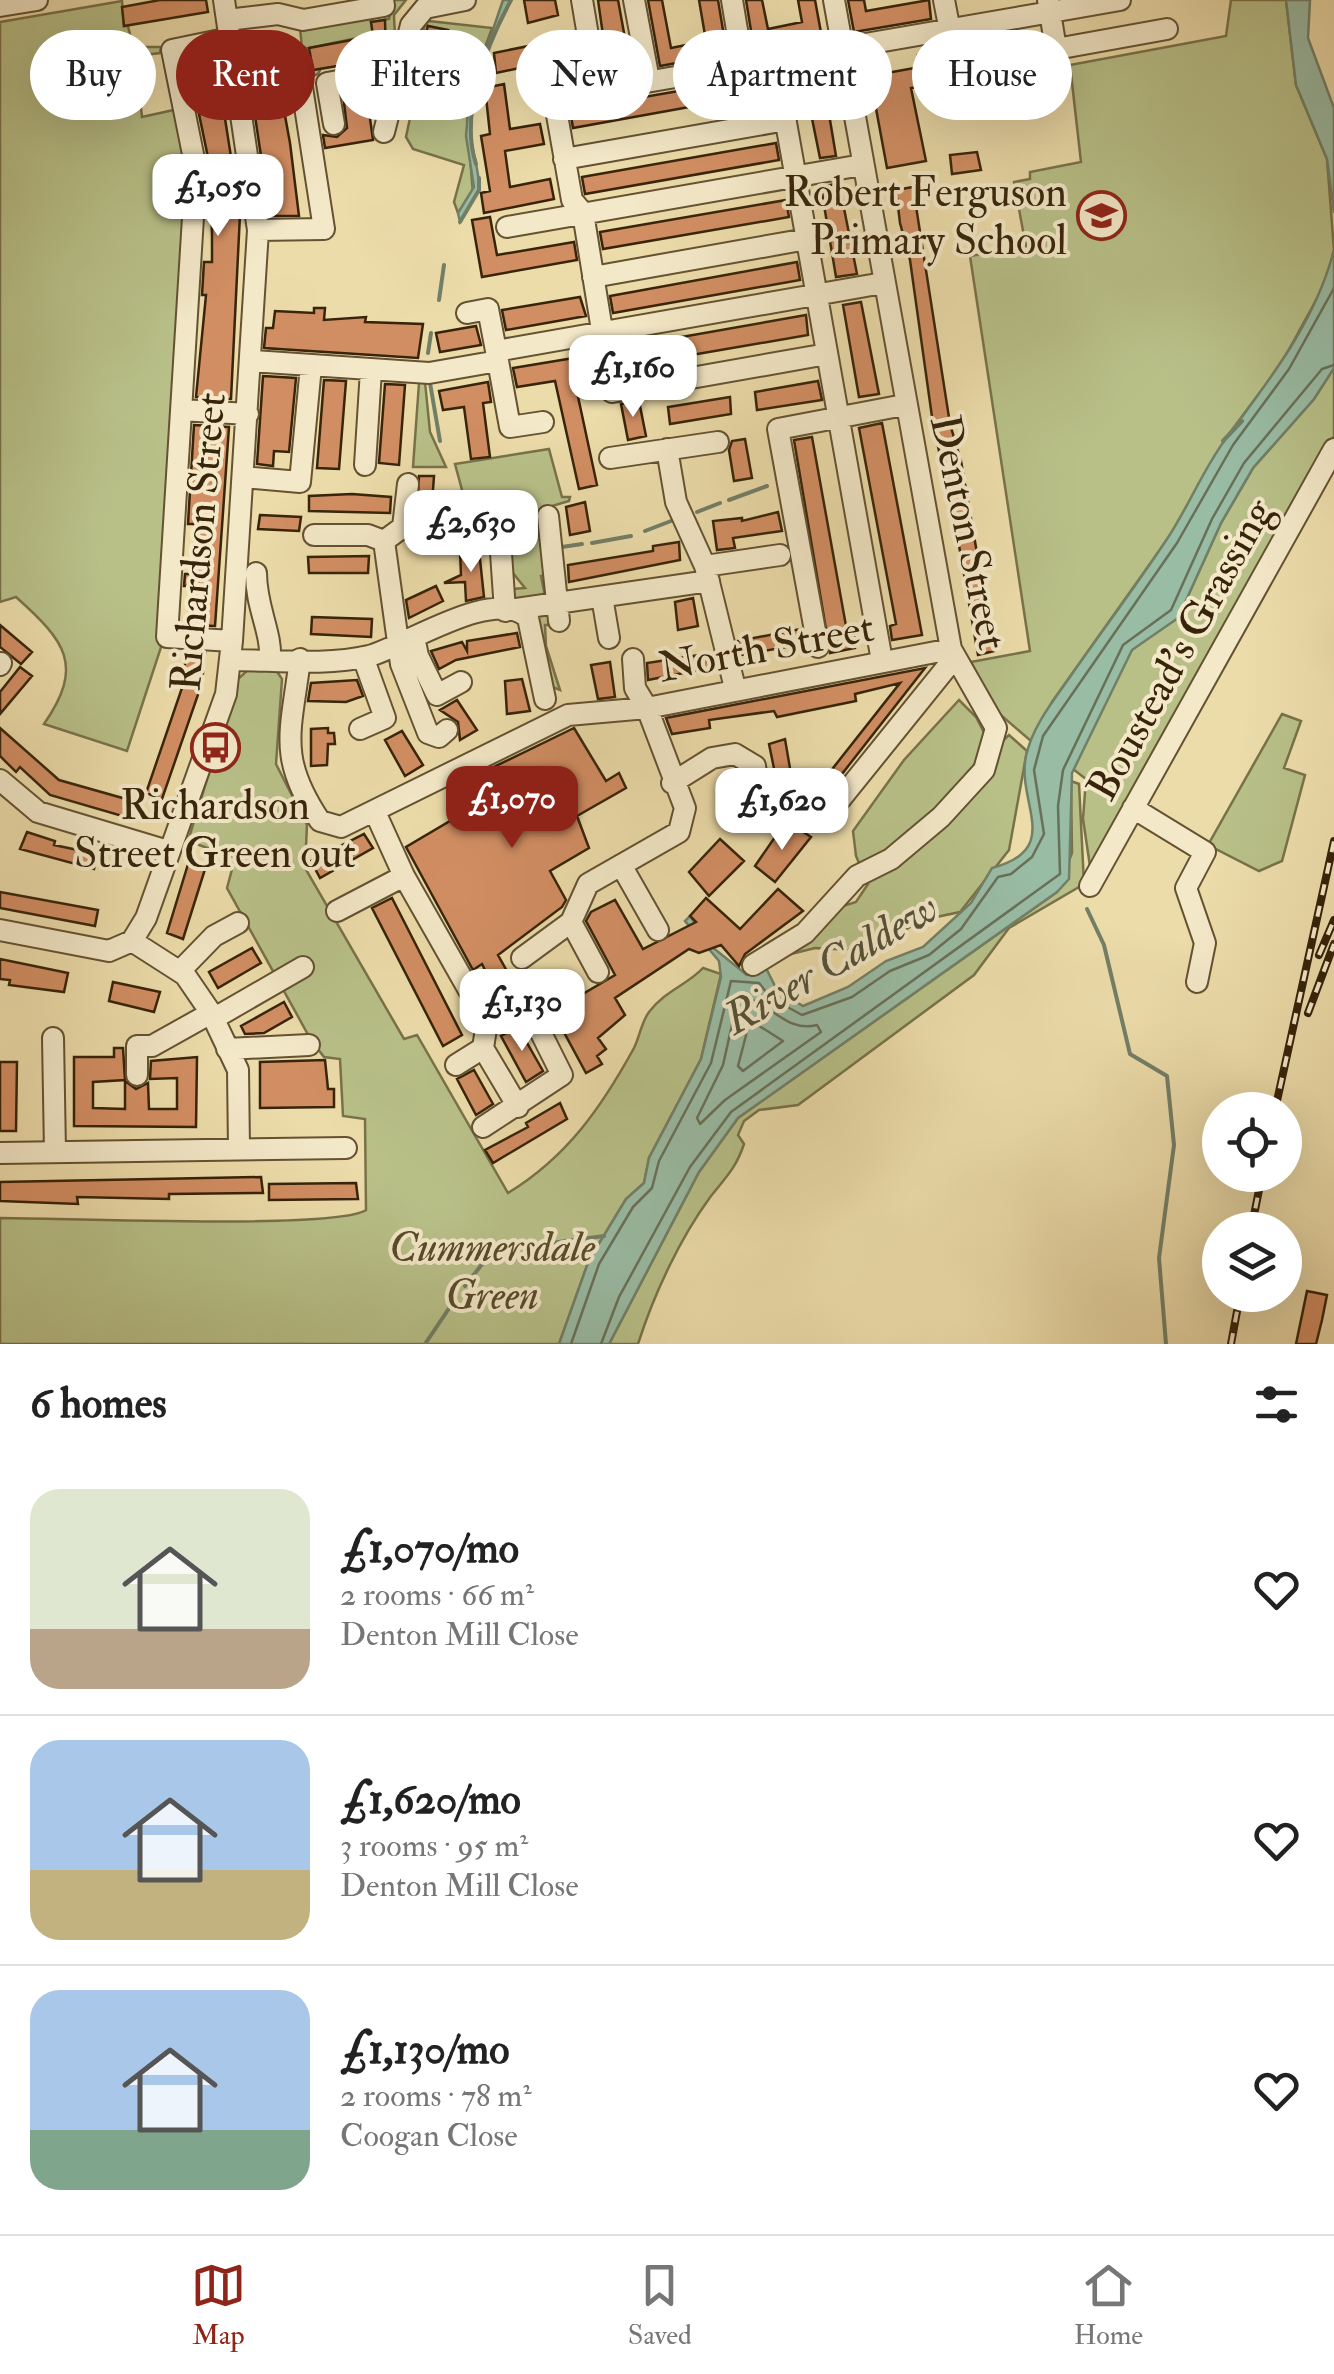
<!DOCTYPE html>
<meta charset="utf-8">
<style>
:root{--surface:#fff;--page:#f2f2f2;--text:#222;--muted:#767676;--line:#e0e0e0;--accent:#8f2418}
body{margin:0;font-family:"IM FELL Double Pica",serif;background:var(--page);color:var(--text);height:100vh;display:flex;flex-direction:column;font-size:38px;white-space:nowrap}
*{box-sizing:border-box;margin:0}
p{font-size:32px;color:var(--muted)}
.icon{flex:none;width:55px;height:55px;fill:none;stroke:currentColor;stroke-width:2;stroke-linecap:round;stroke-linejoin:round}
.map{position:relative;height:1344px;overflow:hidden}
.panel{display:flex;flex-direction:column;background:var(--surface);flex:1}
.panel>*{flex:none}
.top-card{position:absolute;left:30px;top:30px;width:1275px;height:90px;display:flex;gap:20px}
.buttons{position:absolute;left:1202px;top:1092px;display:grid;gap:20px}
.buttons a{display:grid;place-items:center;width:100px;height:100px;border-radius:50%;background:var(--surface);box-shadow:0 10px 40px #0002;font-size:50px}
.price{position:absolute;translate:-50% -85px;padding:0 22px;border-radius:20px;background:#fff;color:#222;font-size:32px;line-height:65px;filter:drop-shadow(0 2px 5px #0008)}
.price::after{content:'';position:absolute;left:50%;top:60px;width:30px;height:22px;margin-left:-15px;background:inherit;clip-path:polygon(0 0,100% 0,50% 100%)}
.price.active{background:var(--accent);color:#fff}
ul{padding:0;list-style:none}
li{display:flex;align-items:center;gap:30px;height:250px;padding:0 30px}
li+li{border-top:2px solid var(--line)}
li span{display:grid;place-items:center;flex:none;width:280px;height:200px;border-radius:30px;color:#555}
li>.icon{margin-inline-start:auto}
span .icon{width:120px;height:120px;fill:#fffc;stroke-width:1}
li b{font-size:42px}
h2{display:flex;justify-content:space-between;align-items:center;height:120px;padding:0 30px;font-size:42px}
.chip{padding:0 35px;border-radius:45px;background:var(--surface);box-shadow:0 10px 40px #0002;font-size:35px;line-height:90px}
.chip.active{background:var(--accent);color:#fff}
.tabs{display:flex;justify-content:space-around;align-items:center;height:140px;border-top:2px solid var(--line);background:var(--surface);font-size:28px;color:var(--muted)}
.tabs a{display:grid;justify-items:center;gap:5px}
.tabs .active{color:var(--accent)}
.map>svg:first-child{display:block}
</style>
<div class="map">
<svg width="1334" height="1344" viewBox="0 0 1334 1344">
<rect width="100%" height="100%" fill="#ecdcaa"/>
<filter id="stains"><feTurbulence type="fractalNoise" baseFrequency=".002" numOctaves="4"/><feColorMatrix values="0 0 0 0 .2 0 0 0 0 .09 0 0 0 0 .02 0 0 0 .5 -.17"/></filter>
<radialGradient id="worn" r=".72"><stop offset=".6" stop-color="#630" stop-opacity="0"/><stop offset="1" stop-color="#630" stop-opacity=".3"/></radialGradient>
<path fill="#b8c088" stroke="#787249" stroke-width="2.5" d="M392,0H406L394,15C394,32 399,42 386,58V32L304,49L308,70L321,68L318,74L305,79L300,28L370,13L371,22L389,19Z
M1231,0H1286L1296,85L1327,159L1334,250L1326,282L1281,364L1226,438L1169,537L1052,702L1031,741L995,710L971,662L1030,651L970,256L1026,247L1014,182L1030,179V172L1081,162L1070,65L1226,36Z
M122,1L124,26H128L133,47H161L160,53L135,56L142,117L178,109L187,159L164,638L127,751L44,724C85,665 65,641 16,597L0,602V22Z
M429,21L492,28L475,76L467,120L473,194L458,213L454,202L464,165L413,149L406,137L414,99L454,108L461,79L451,76L448,69L459,48L454,44L456,33L425,25L420,43L410,41L421,24Z
M1334,368V436L1091,873L1083,819L1086,779L1073,769L1077,757L1132,649L1178,618L1221,523L1253,468L1314,399Z
M425,382L430,432L446,467H413L419,383Z
M549,449L562,497H570L569,501L542,509L547,575L541,576L551,625H545L546,646L560,690L547,685L513,595L512,589L525,588L508,567L507,545L475,538L455,464Z
M274,667L282,679L276,764L307,825L305,868L404,1039L417,1035L508,1193C567,1157 601,1108 634,1048C640,1036 641,1023 649,1012C665,991 687,985 703,968L721,974L701,1059L649,1158L644,1183L626,1199L589,1260L559,1344H0V1218C55,1218 336,1230 366,1210L365,1119L343,1116L340,1059L324,1057L311,1040L227,888L235,858L188,841L238,679L249,669Z
M959,700L976,717L989,742L998,745L1009,735L1027,751L1009,850L960,912L922,920L881,944L854,950L815,948L787,955L824,912L856,902L868,884L856,856L853,831L904,760Z
M1282,714L1301,721L1284,768L1305,775L1282,861L1259,871L1208,845Z
M1071,781L1079,784L1084,884L1009,928L974,975L798,1105L759,1110L744,1121L738,1135L744,1144C736,1168 726,1177 711,1196C680,1238 654,1294 638,1344H609L699,1172L738,1118L1057,892L1072,853Z"/>
<path fill="#99bca5" stroke="#727f67" stroke-width="2.5" d="M503,0H511C490,39 470,91 471,136C472,154 480,171 479,190L460,222L458,213L474,187L466,136L469,100Z
M1286,0H1310L1308,38L1334,108V213L1327,159L1296,85Z
M1334,250V368L1314,399L1253,468L1221,523L1178,618L1132,650L1072,773L1069,879L1057,892L738,1118L699,1172L609,1344H559L589,1260L626,1199L644,1183L649,1158L701,1059L721,977L719,961L685,921L690,916L712,947L747,975L765,966L777,990L803,1006L848,987L886,961L923,947L971,903L992,868C1064,849 1016,803 1026,756C1032,727 1053,701 1070,677C1102,631 1136,586 1167,539C1188,508 1202,471 1225,440C1269,380 1315,323 1334,250Z"/>
<g fill="none" stroke-linecap="round" stroke-linejoin="round">
<path stroke="#687058" stroke-width="2.5" d="M738,998C768,996 783,1034 817,1025L821,1032L725,1100L700,1124L697,1118L723,1065Z
M750,1020L783,1041L743,1071L738,1066Z
M571,1344L599,1264L633,1207L652,1188L659,1161L711,1063L731,981L759,983L771,998L802,1015L852,997L890,971L929,955L961,929L998,877L1011,874L1032,857L1044,834L1034,770L1043,736L1177,543L1233,445L1289,369L1334,288
M601,1344L619,1297L690,1167L731,1112L1060,874L1058,806L1063,770L1123,645L1171,610L1212,519L1244,463L1322,369L1334,365"/>
<path stroke="#727f67" stroke-width="4" d="M476,164C459,113 487,45 511,0
M460,222L479,190V178
M439,300L444,265
M428,353L431,333
M430,383L440,441
M1223,441L1242,421
M729,500L767,486
M697,512L720,503
M645,531L671,521
M592,543L631,536
M562,547L582,544
M1087,909L1104,945L1130,1054L1167,1076L1174,1145L1159,1258L1166,1344
M544,1244L604,1236
M465,1286L490,1254L529,1246
M425,1344L456,1298"/>
</g>
<path fill="#d28e63" stroke="#37240a" stroke-width="2.5" d="M160,0H206L208,12L124,26L122,7Z
M524,0H555L558,15L528,23Z
M598,0H618L631,71L610,74L608,70Z
M648,0H662L671,48L706,41L699,0H718L727,54L660,66Z
M746,0H762L768,29L802,22L798,0H815L822,38L754,49Z
M848,0H864L866,11L929,0L931,19L854,32Z
M385,20L386,58L313,70L309,48L373,36L371,22Z
M428,26L448,30L435,81L448,84L443,107L411,98L413,72Z
M533,45V54L576,46L581,75L531,83L529,66L496,73L494,53Z
M938,51L945,83L911,88L926,161L887,168L870,76L920,67L918,55Z
M215,55L240,214L231,399L196,397L206,295H202L204,262H212V235L210,167L188,61Z
M821,66L836,156L820,158L802,69Z
M277,72L290,143L299,216H270L249,76Z
M764,76L767,93L573,128L570,110Z
M504,84L510,129L540,124L544,144L505,151L510,187L550,179L554,199L484,213L481,193L490,191L481,136L490,134L485,88Z
M366,90L373,140L325,148L323,135L337,137L347,128L343,94Z
M776,143L779,160L585,194L582,177Z
M977,152L981,170L952,174L950,155Z
M839,183L857,274L836,277L821,187Z
M913,187L950,424L961,461L994,651L978,655L944,459L941,460L933,424L910,260L900,223L896,190Z
M786,200L789,217L603,249L600,232Z
M490,217L497,255L574,242L577,260L482,277L472,220Z
M797,262L800,280L613,313L610,296Z
M580,297L586,316L506,330L502,310Z
M861,302L879,394L859,397L843,305Z
M314,308H325L324,320L366,317L365,322L423,324L418,358L264,348L266,328H273L275,311L314,313Z
M806,315L808,335L622,367L619,348Z
M476,326L481,345L440,352L436,333Z
M592,355L595,374L574,378L597,485L579,489L555,381L517,387L513,368Z
M263,376L296,378L289,452L274,451L273,466L257,464Z
M324,380L346,381L339,469L317,468Z
M818,381L822,400L757,410L755,392Z
M488,382L491,402L483,403L490,457L471,459L464,407L443,410L439,391Z
M385,384L405,385L399,465L379,463Z
M730,397L731,414L670,424L668,407Z
M639,401L646,436L628,440L621,404Z
M882,423L922,635L892,640L890,626L896,624L859,428Z
M194,425L229,427L215,626L188,625L191,586H184L185,574H192L195,524H188Z
M812,437L848,637L855,635V648L830,653L794,440Z
M745,439L752,478L734,481L729,450L732,441Z
M419,476H434L429,544H415Z
M352,494L391,497L390,513L309,511V496Z
M585,502L590,531L570,535L566,507Z
M778,512L782,531L733,538L735,548L717,550L713,521L742,518V521Z
M260,515L301,517L299,531L258,529Z
M679,542L680,560L569,582L568,565L653,551V546Z
M479,550L484,597L466,601L465,582L444,583L461,575L460,551Z
M369,556L368,573H309L308,557Z
M436,586L443,601L409,618L406,600Z
M693,598L698,626L678,630L675,602Z
M312,617L372,619L371,637L311,634Z
M0,625L32,652L21,664L0,647Z
M801,629L804,644L741,655L738,641Z
M517,633L520,647L456,660L439,669L431,651L462,642L467,651V641Z
M186,652L205,653L202,683L162,799L146,793L183,685Z
M706,654L709,668L648,680L647,663Z
M610,662L615,697L598,699L591,665Z
M20,667L32,676L0,714V692Z
M925,668L820,802L811,796L900,683L855,694L856,701L777,717L774,711L709,720L710,728L672,734L666,718Z
M522,679L530,711L507,714L505,681Z
M357,680L363,696L346,702L308,701L311,683Z
M457,700L477,730L460,740L458,722L440,710Z
M0,728L59,780L133,801L129,818L50,795L20,767L16,772L0,756Z
M328,728V733H334L335,744H328L327,765L311,766V729Z
M574,728L606,781L619,773L626,788L577,816L589,848L550,871L566,900L562,907L498,955L527,1007L508,1016L482,964L473,970L406,847L482,802L471,778Z
M402,731L423,765L405,776L385,740Z
M785,739L793,786L778,788L769,744Z
M794,826L811,837L775,882L755,866L775,837L781,842Z
M27,832L55,841L54,845L97,854L94,869L20,849Z
M364,834L373,848L320,878L311,861Z
M720,839L744,861L709,896L689,872Z
M189,861L206,866L183,939L167,933Z
M778,889L803,911L745,954L739,966L721,945L699,953L689,949L615,998L625,1015L598,1038L606,1049L597,1056L602,1064L586,1073L541,990L568,973L581,995L615,975L586,921L591,912L615,900L643,949L696,922L690,916L706,898L740,929Z
M0,892L98,910L95,926L0,908Z
M392,898L462,1035L443,1046L372,908Z
M252,948L261,963L218,988L209,972Z
M0,959L68,973L64,992L9,985L10,980L0,979Z
M113,982L160,992L154,1012L109,1001Z
M284,1002L292,1017L264,1033L245,1034L241,1026Z
M518,1027L543,1071L526,1082L501,1036Z
M114,1048H123L125,1080L93,1082V1108L125,1109V1081L136,1089L148,1083L149,1109H177V1078L150,1079L151,1061L197,1057L196,1127L74,1126V1057H114Z
M325,1060L328,1089H334V1107L260,1108V1062Z
M0,1062H17L16,1131H0Z
M474,1070L493,1104L476,1115L457,1079Z
M560,1103L567,1119L493,1163L485,1150L528,1127L526,1123Z
M261,1177L263,1193L169,1194V1199L77,1197L78,1204L0,1201V1182Z
M356,1183L358,1199L269,1200V1184Z
M1307,1291L1327,1295L1322,1320L1316,1344H1296Z"/>
<g fill="none" stroke-linecap="round" stroke-linejoin="round">
<defs>
<path id="minor" d="M582,0L597,89
M634,0L649,80
M732,0L743,66
M944,0L950,31
M1048,0L1056,49L1167,29
M0,6L37,0
M227,20L278,14L303,20L384,6L383,0
M230,38L172,50L196,169L167,637L232,641
M775,61L882,661
M235,64L297,55L324,229L258,230
M334,124L327,83L399,70
M384,132L411,25L425,8L465,0
M564,159L786,120
M507,227L862,165
M593,277L807,239
M467,313L488,309L498,361
M496,351L883,283
M827,354L612,392L583,213L572,200L554,98L1120,0
M252,361L429,373L498,361L510,427L543,422
M181,410L248,414
M667,449L676,502L705,566L735,688
M610,458L718,442
M365,465L371,370
M243,477L300,482L311,366
M548,516L559,621
M314,535H368L384,541L401,664L428,733L439,737L447,730
M384,541L403,527L408,484
M501,553L505,611
M705,566L780,555
M256,573C256,608 272,632 270,660
M602,597L609,638
M508,610L709,581
M414,637L418,656L437,695L461,682
M818,647L778,429L904,405
M300,659C291,732 277,757 320,821L341,827L568,715L647,708L951,649
M230,660C274,660 326,666 369,656C404,647 495,585 528,618L545,699
M0,665L1,663
M360,729L385,718L363,657
M0,780L38,812L168,851
M672,783L712,758L735,754L755,766L759,792L785,814
M1133,808L1205,852L1186,888L1205,943L1197,982
M375,812L404,876L487,1022L483,1048L456,1065
M830,812L955,657
M621,865L658,930
M1090,886L1334,449
M337,911L404,876
M571,922L598,972
M0,930L109,951L132,941L146,918L226,694L232,641L258,230L224,0
M132,941L185,975L211,1013L238,1070L239,1149
M522,958L571,922L588,884L679,832L685,808L647,708L635,688L633,659
M753,965L805,933L857,876L891,859L941,817L984,770L996,728L951,649L834,0
M180,971L214,936L238,923
M213,1019L303,967
M53,1038L55,1152
M483,1048L518,1107
M227,1049L309,1045
M137,1075V1046H152L211,1013
M483,1127L562,1075L534,1019
M0,1153L346,1148"/>
</defs>
<use href="#minor" stroke="#645232" stroke-width="24"/>
<use href="#minor" stroke="#f3e8c8" stroke-width="20"/>
<defs>
<path id="rail" d="M1319,955L1334,920
M1308,1013L1334,944
M1275,1110L1334,841
M1251,1230L1262,1175
M1231,1344L1240,1295"/>
</defs>
<use href="#rail" stroke="#37240a" stroke-width="8"/>
<use href="#rail" stroke="#f3e8c8" stroke-width="4" stroke-dasharray="11" stroke-linecap="butt"/>
</g>
<defs>
<symbol id="school-ring" viewBox="-11 -11 22 22"><circle r="9.5" fill="#f3e8c8" stroke="#8f2418" stroke-width="1.5"/><path d="M0-5L7-2L0 1L-7-2ZM-4 1L0 2.5L4 1V4Q0 6-4 4Z" fill="#8f2418"/></symbol>
<symbol id="bus-ring" viewBox="-11 -11 22 22"><circle r="9.5" fill="#f3e8c8" stroke="#8f2418" stroke-width="1.5"/><path d="M-5-6H5V4H4V6H2V4H-2V6H-4V4H-5ZM-3.5-4V0h7V-4ZM-3.5 1.2v1.5H-2V1.2ZM2 1.2v1.5H3.5V1.2Z" fill="#8f2418"/></symbol>
</defs>
<g fill-rule="evenodd">
<use href="#school-ring" x="1074" y="188" width="55" height="55"/>
<use href="#bus-ring" x="188" y="720" width="55" height="55"/>
</g>
<g text-anchor="middle" stroke-width="8" stroke-linejoin="round" paint-order="stroke">
<g font-size="42" fill="#37240a" stroke="#f3e8c8" text-anchor="end">
<text x="1067" y="206">Robert Ferguson<tspan x="1067" dy="48">Primary School</tspan></text>
<text x="215" y="819" text-anchor="middle">Richardson<tspan x="215" dy="48">Street Green out</tspan></text>
</g>
<g font-size="42" fill="#37240a" stroke="#f3e8c8">
<text transform="translate(970 532) rotate(78)" y="15">Denton Street</text>
<text transform="translate(197 542) rotate(-85)" y="15">Richardson Street</text>
<text transform="translate(766 646) rotate(-11)" y="15">North Street</text>
<text transform="translate(1179 649) rotate(-61)" y="15">Boustead's Grassing</text>
</g>
<g font-size="42" font-style="italic" fill="#574b2a" stroke="#f3e8c8">
<text x="492" y="1261">Cummersdale<tspan x="492" dy="48">Green</tspan></text>
</g>
<g font-size="45" font-style="italic" fill="#545238" stroke="#f3e8c8">
<text transform="translate(830 962) rotate(-30)" y="16">River Caldew</text>
</g>
</g>
<rect width="100%" height="100%" filter="url(#stains)"/>
<rect width="100%" height="100%" fill="url(#worn)"/>
</svg>
<div class="buttons">
<a><svg class="icon" aria-label="locate" viewBox="0 0 24 24"><circle cx="12" cy="12" r="6"/><path d="M12 2v4M12 18v4M2 12h4M18 12h4"/></svg></a>
<a><svg class="icon" aria-label="layers" viewBox="0 0 24 24"><path d="M12 4l9 5-9 5-9-5zM3 14l9 5 9-5"/></svg></a>
</div>
<b class="price" style="left:218px;top:239px">£1,050</b>
<b class="price" style="left:633px;top:420px">£1,160</b>
<b class="price" style="left:471px;top:575px">£2,630</b>
<b class="price active" style="left:512px;top:851px">£1,070</b>
<b class="price" style="left:782px;top:853px">£1,620</b>
<b class="price" style="left:522px;top:1054px">£1,130</b>
<div class="top-card">
<a class="chip">Buy</a>
<a class="chip active">Rent</a>
<a class="chip">Filters</a>
<a class="chip">New</a>
<a class="chip">Apartment</a>
<a class="chip">House</a>
</div>
</div>
<section class="panel">
<h2>6 homes<svg class="icon" aria-label="filters" viewBox="0 0 24 24"><path d="M4 7h16M4 17h16"/><circle cx="9" cy="7" r="2"/><circle cx="15" cy="17" r="2"/></svg></h2>
<ul>
<li><span style="background:linear-gradient(#dfe7d0 70%,#b9a48a 0)"><svg class="icon" aria-label="home" viewBox="0 0 24 24"><path d="M3 11l9-7 9 7M6 9v11h12V9"/></svg></span><div><b>£1,070/mo</b><p>2 rooms · 66 m²</p><p>Denton Mill Close</p></div><svg class="icon" aria-label="heart" viewBox="0 0 24 24"><path d="M12 20l-8-8c-3-5 5-10 8-4 3-6 11-1 8 4z"/></svg></li>
<li><span style="background:linear-gradient(#a9c7e8 65%,#c2b280 0)"><svg class="icon" aria-label="home" viewBox="0 0 24 24"><path d="M3 11l9-7 9 7M6 9v11h12V9"/></svg></span><div><b>£1,620/mo</b><p>3 rooms · 95 m²</p><p>Denton Mill Close</p></div><svg class="icon" aria-label="heart" viewBox="0 0 24 24"><path d="M12 20l-8-8c-3-5 5-10 8-4 3-6 11-1 8 4z"/></svg></li>
<li><span style="background:linear-gradient(#a9c7e8 70%,#7fa58c 0)"><svg class="icon" aria-label="home" viewBox="0 0 24 24"><path d="M3 11l9-7 9 7M6 9v11h12V9"/></svg></span><div><b>£1,130/mo</b><p>2 rooms · 78 m²</p><p>Coogan Close</p></div><svg class="icon" aria-label="heart" viewBox="0 0 24 24"><path d="M12 20l-8-8c-3-5 5-10 8-4 3-6 11-1 8 4z"/></svg></li>
</ul>
</section>
<nav class="tabs">
<a class="active"><svg class="icon" aria-label="map" viewBox="0 0 24 24"><path d="M3 6l6-2 6 2 6-2v14l-6 2-6-2-6 2zM9 4v14M15 6v14"/></svg>Map</a>
<a><svg class="icon" aria-label="saved" viewBox="0 0 24 24"><path d="M7 4h10v16l-5-4-5 4z"/></svg>Saved</a>
<a><svg class="icon" aria-label="home" viewBox="0 0 24 24"><path d="M3 11l9-7 9 7M6 9v11h12V9"/></svg>Home</a>
</nav>
